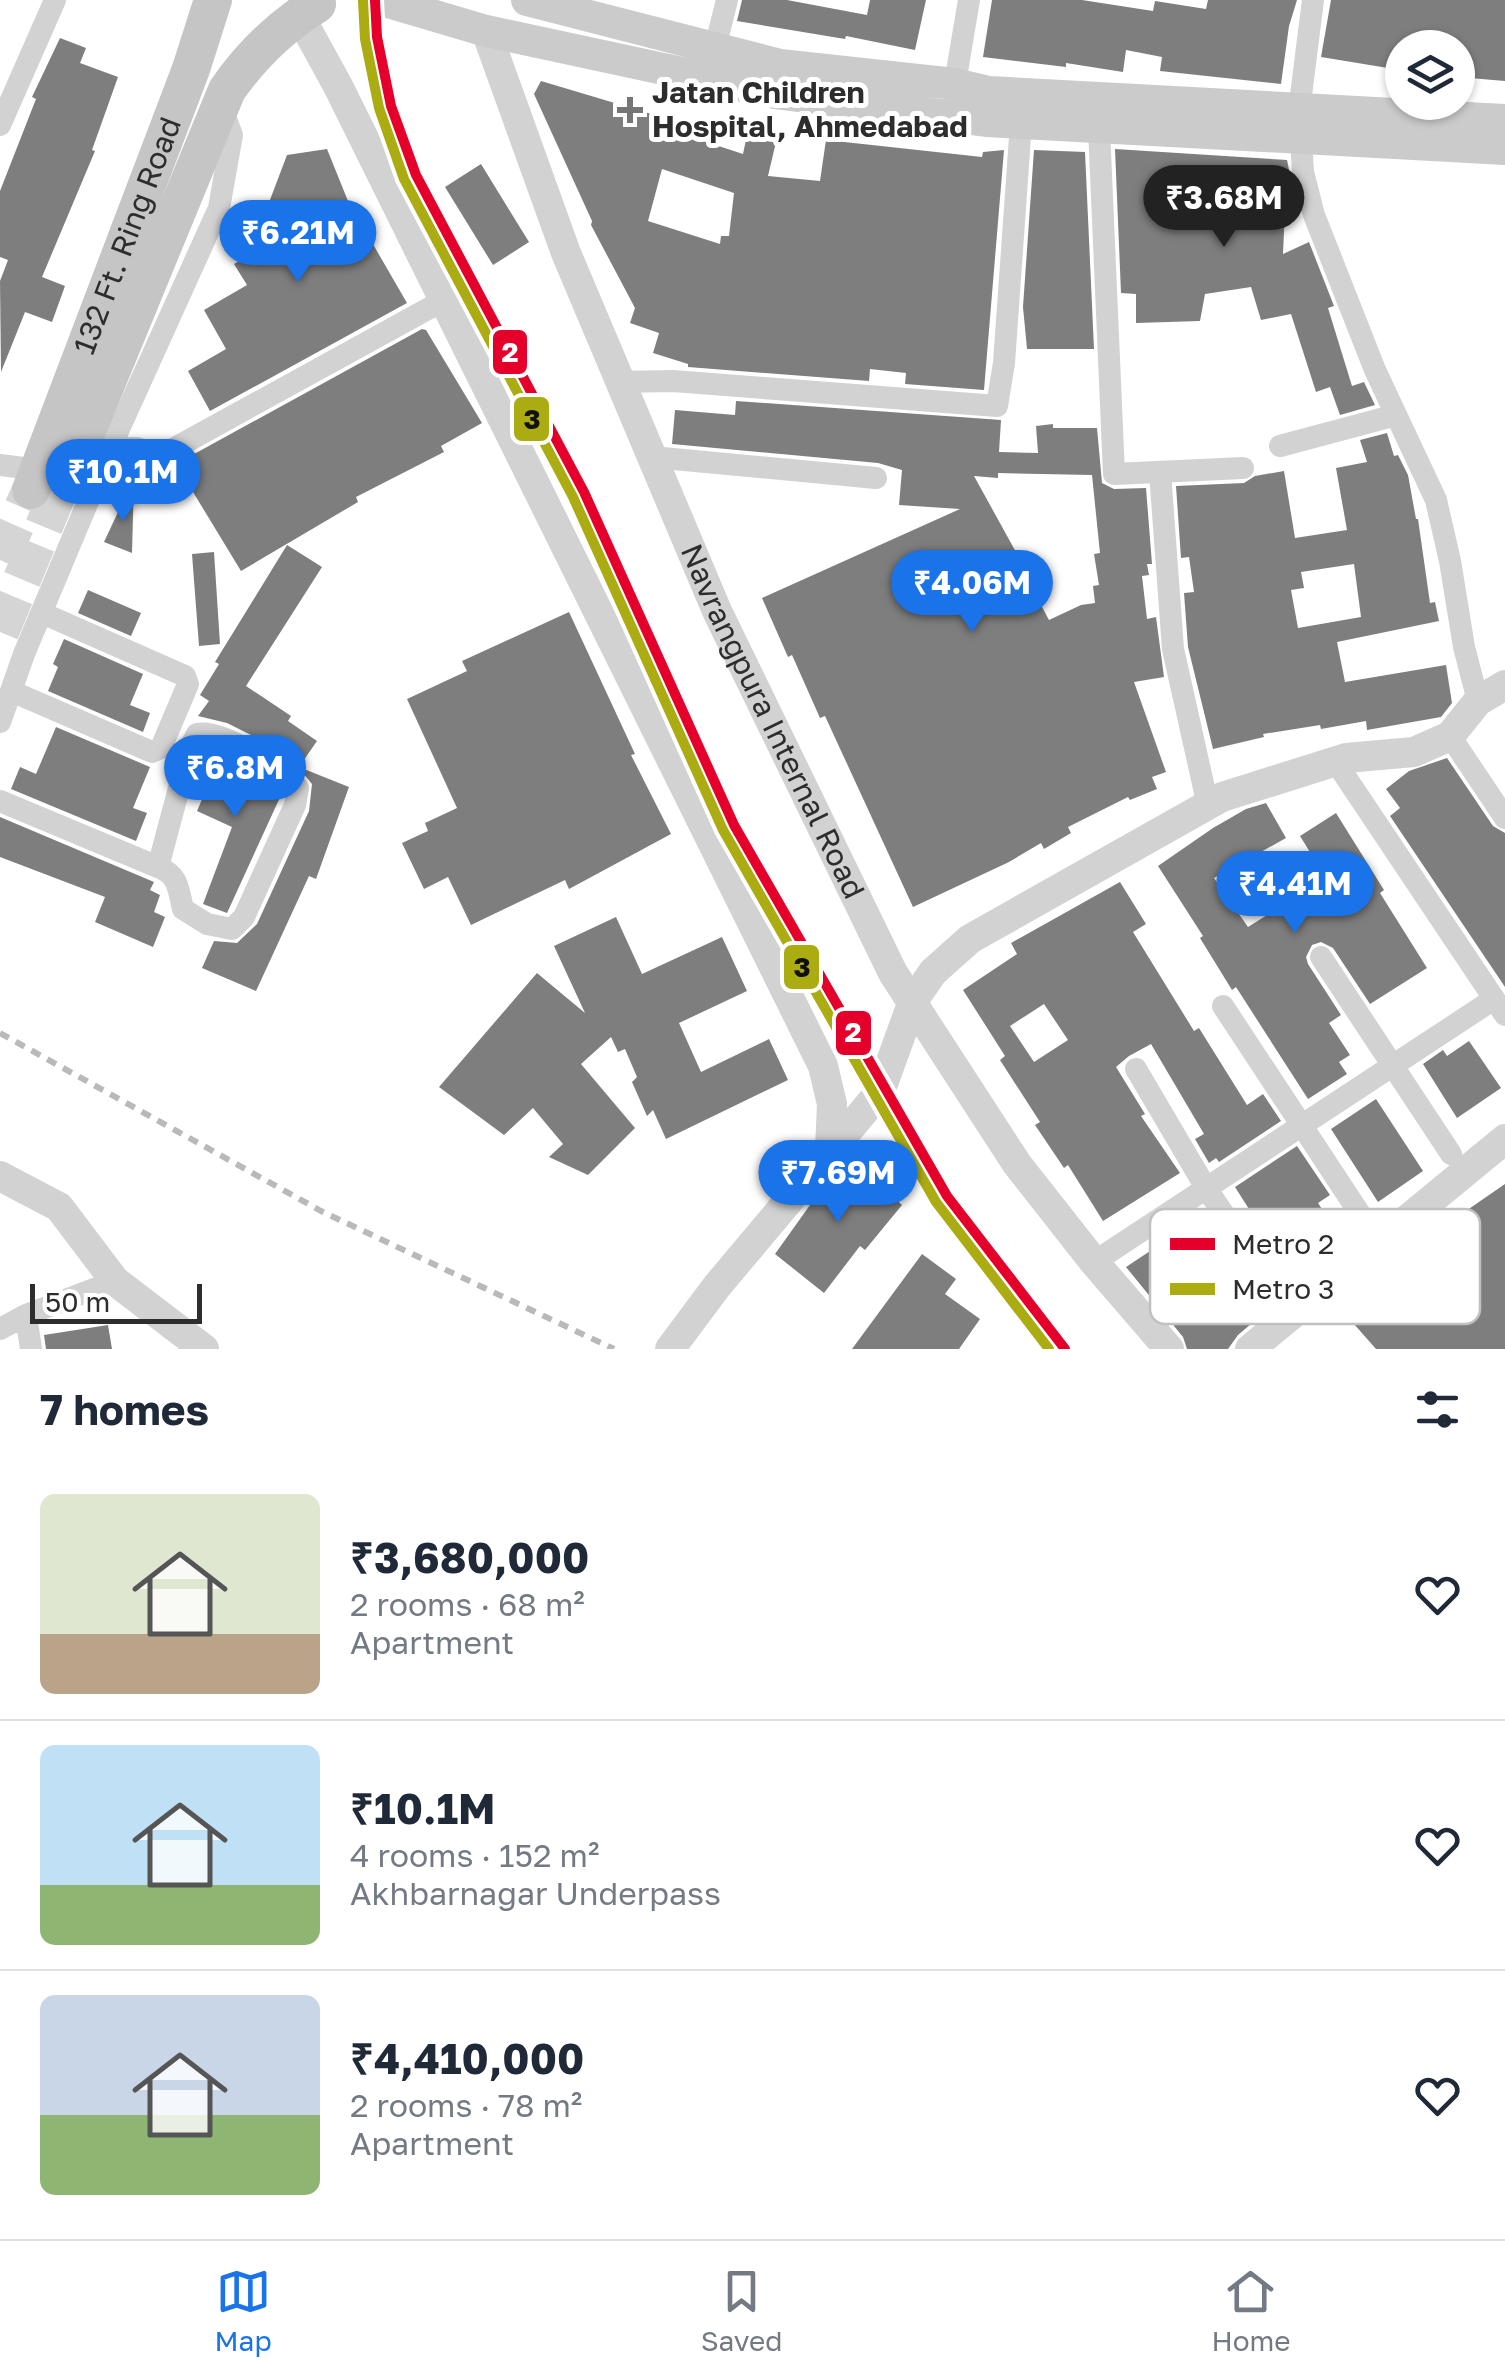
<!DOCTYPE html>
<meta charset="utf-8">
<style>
:root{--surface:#fff;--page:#f2f2f3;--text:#1f2937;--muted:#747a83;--line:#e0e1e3;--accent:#1a73e8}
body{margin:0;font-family:"Golos Text",sans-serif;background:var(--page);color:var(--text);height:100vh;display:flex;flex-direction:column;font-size:38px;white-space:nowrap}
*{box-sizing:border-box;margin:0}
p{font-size:32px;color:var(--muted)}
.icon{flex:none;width:55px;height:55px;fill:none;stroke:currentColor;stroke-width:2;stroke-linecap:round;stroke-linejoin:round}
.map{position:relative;height:1349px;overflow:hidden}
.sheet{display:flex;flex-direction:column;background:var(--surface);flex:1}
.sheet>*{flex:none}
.fabs{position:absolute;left:1385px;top:30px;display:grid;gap:20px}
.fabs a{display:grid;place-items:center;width:90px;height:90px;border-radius:50%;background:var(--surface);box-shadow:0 2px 8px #0004;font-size:50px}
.scale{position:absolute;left:30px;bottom:25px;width:172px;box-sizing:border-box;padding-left:10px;border:5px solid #2d2d2d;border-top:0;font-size:28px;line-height:35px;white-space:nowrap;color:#2d2d2d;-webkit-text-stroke:8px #fff;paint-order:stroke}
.price{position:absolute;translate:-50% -85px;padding:0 22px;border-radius:35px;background:var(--accent);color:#fff;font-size:32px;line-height:65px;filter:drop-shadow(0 2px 5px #0008)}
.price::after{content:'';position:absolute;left:50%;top:60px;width:30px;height:22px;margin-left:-15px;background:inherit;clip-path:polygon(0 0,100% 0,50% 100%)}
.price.current{background:#222;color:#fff}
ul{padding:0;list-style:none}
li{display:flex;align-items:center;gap:30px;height:250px;padding:0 40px}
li+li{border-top:2px solid var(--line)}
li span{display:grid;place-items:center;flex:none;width:280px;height:200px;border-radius:15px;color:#555}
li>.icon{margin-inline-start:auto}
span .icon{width:120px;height:120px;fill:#fffc;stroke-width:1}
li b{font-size:42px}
h2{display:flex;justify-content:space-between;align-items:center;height:120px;padding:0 40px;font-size:42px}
.tab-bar{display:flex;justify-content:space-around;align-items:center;height:140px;border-top:2px solid var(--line);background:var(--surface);font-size:28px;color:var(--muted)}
.tab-bar a{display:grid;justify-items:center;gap:5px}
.tab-bar .current{color:var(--accent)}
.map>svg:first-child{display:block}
</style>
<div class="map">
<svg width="1505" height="1349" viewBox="0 0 1505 1349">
<rect width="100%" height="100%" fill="#fff"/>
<path fill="#7e7e7e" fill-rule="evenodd" d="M742,0H787L867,15L870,0H926L915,50L846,36L845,39L737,21Z
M992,0H1082L1153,11L1155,1L1206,9L1208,0H1297L1289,26L1281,84L1160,71L1162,57L1126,50L1123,72L1066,63V67L983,57Z
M1331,0H1505V81L1458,77V48H1398L1394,69L1321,57Z
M60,38L86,48L80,63L118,77L92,150L95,151L42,277L65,286L52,322L25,312L1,372L0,281L8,260L0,257V191L36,99L32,97Z
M541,81L675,121L673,131L743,154L747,135L776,142L768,176L820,181L826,140L982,157L983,152L1004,150L984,390L905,384L906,373L870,369L869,381L688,367V364L653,353L659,333L630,323L635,308L591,225L592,221L534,94ZM662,169L734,193L729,236H721L720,244L648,221Z
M327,149L348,201L407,303L210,411L188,371L226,349L204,310L247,285L234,264L296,227L265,213L287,155Z
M1115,149L1287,160L1297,208L1285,209L1283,254L1309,242L1334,306L1328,308L1352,386L1364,382L1375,405L1340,415L1330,387L1316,392L1291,314L1261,320L1251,287L1205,294L1200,321L1136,323V294L1121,293Z
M1034,150L1085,152L1094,349H1027L1023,307Z
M481,164L529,242L493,265L445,187Z
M422,329L426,330L482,423L441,446L444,452L356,497L358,502L241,571L176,464Z
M736,401L1001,420L999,452L1038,453L1036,426L1053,424V428H1097L1102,483L1114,489L1146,488L1152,564H1147L1149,575L1142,576L1147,619L1156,617L1164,677L1134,682L1166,772L1152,777L1157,789L1130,800L1128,797L1068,827L1071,833L1044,849L1041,843L1009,862L913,907L825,716L820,718L792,655L788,657L762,598L960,509L899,505L902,470L878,463L672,444L675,410L735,415ZM998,473L1092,475L1100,553L1094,554L1099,585L1093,586L1095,603L1081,605L1049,620L1024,573L1027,572L974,476L998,478Z
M1387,433L1394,456L1398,455L1408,475L1416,519H1418L1430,603L1435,602L1439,621L1337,642L1345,682L1446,665L1452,703L1441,717L1367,730L1366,721L1321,729L1320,725L1263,734L1264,737L1213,749L1188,647L1184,593L1194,592L1189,557L1181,558L1176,486L1244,483L1255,476L1284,471L1295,538L1347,530L1336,468L1367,462L1360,440ZM1354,564L1361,617L1298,628L1291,590L1304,588L1301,572Z
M134,478L132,553L104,542Z
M287,545L322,567L246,686L291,716L288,721L317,741L299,767L349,787L316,879L309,876L256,991L202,968L214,941L237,943L257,924L309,811L312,784L299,768L259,739L227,723L198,716L209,701L200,695L219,664L215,662Z
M214,552L220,644L199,646L192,554Z
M88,590L141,613L131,636L78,613Z
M569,612L635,754L631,755L671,834L569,889L565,880L471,925L448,877L424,889L402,843L428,831L425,823L457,808L407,699L467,671L462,661Z
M64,639L143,674L130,705L150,713L143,732L48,691L58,667L53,664Z
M56,727L150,767L133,808L147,813L136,841L11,789L20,767L36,774Z
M206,749L243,764L282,793L227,913L203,904L232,827L197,811L209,783L197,778Z
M1447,758L1493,826L1505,833V987L1390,816L1400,808L1386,789L1409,771Z
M1266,803L1286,838L1214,878L1248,927L1326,878L1300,836L1336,813L1384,890L1380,893L1427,968L1370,1004L1333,948L1321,942L1312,945L1306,957L1308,964L1341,1015L1329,1023L1350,1055L1339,1062L1347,1074L1308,1099L1236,987L1232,990L1200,938L1203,936L1158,866L1213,828L1246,809Z
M0,817L154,882L150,890L160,895L154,912L165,917L153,947L95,922L105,897L0,857Z
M1120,882L1146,924L1133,932L1194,1031L1199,1028L1247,1105L1263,1094L1281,1121L1219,1162L1216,1158L1209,1163L1195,1139L1204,1134L1151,1044L1129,1056L1116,1067L1145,1114L1141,1116L1180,1173L1103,1221L1068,1165L1064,1168L1035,1125L1040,1122L1000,1060L1005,1056L963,990L1017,954L1011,943ZM1044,1004L1068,1040L1034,1062L1010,1026Z
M616,917L642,974L722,937L747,991L679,1023L701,1072L769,1039L788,1080L666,1139L653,1110L647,1116L632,1082L637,1077L625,1049L618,1052L611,1037L581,1064L635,1128L588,1175L549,1157L563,1144L533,1108L504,1135L439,1087L537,973L585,1013L554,946Z
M1469,1041L1501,1088L1457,1118L1423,1064L1443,1050L1447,1056Z
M1376,1099L1423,1171L1378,1202L1331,1129Z
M1297,1146L1330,1195L1318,1203L1346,1246L1292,1290L1276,1265L1282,1261L1235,1187Z
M850,1157L902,1205L865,1250L860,1246L824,1293L775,1254L810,1205Z
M1505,1184V1349H1376L1346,1315L1370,1295L1364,1288L1385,1270L1388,1273L1442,1224L1444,1226Z
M1203,1216L1230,1259L1271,1307L1238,1335L1228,1349H1187L1183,1337L1126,1267Z
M922,1254L956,1279L945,1294L980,1319L959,1349H852Z
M108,1325L112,1349H46L44,1335Z"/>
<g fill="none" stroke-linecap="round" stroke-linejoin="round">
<path stroke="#d5d5d5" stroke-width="38" stroke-dasharray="38 19" stroke-linecap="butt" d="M0,560L31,490
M0,632L67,471"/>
<path stroke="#d2d2d2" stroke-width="22" d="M715,48L727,0
M953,95L969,0
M1299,111L1313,0
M0,125L55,0
M1099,128L1114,474L1243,468
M1301,140L1303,172L1314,215L1375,370L1436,500L1450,561L1464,647L1478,701
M617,382L673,381L997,406L1004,363L1021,123
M1280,446L1396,415
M99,448H137L158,456L164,454L444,300
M652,457L876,478
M0,465L39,470
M1160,472L1173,649L1208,806
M11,691L152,752L161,748L188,684L185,676L42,613
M0,722L24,654L110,449L219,208L232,135L221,106
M1450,736L1505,818
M1335,761L1505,1015
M0,801L158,867C179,875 178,889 183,909L207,924L232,929L244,917L295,805L298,788C280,769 223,728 197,734L190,747L158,867
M1321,957L1451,1154
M1223,1006L1362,1217
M1136,1069L1206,1188L1278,1294
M1094,1262L1494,999
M0,1329L26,1315
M31,1349L26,1315L115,1281"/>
<g stroke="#d2d2d2" stroke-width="30">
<path d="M299,15L338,86L823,1066L832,1104L830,1149"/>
<path id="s1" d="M486,31L566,253L717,611L893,973L1017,1164L1094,1262L1169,1349"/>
<path d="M0,1176L59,1207L115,1281L204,1349"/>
<path d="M670,1349L717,1286L880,1092L913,1001L933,972L970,939L1222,797L1346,758L1414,752L1450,736L1478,701L1505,685"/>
<path d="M1250,1349L1505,1139"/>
</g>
<path stroke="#cbcbcb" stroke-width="32" d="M381,0L486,31L775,93L986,121L1505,149
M527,0L780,65L955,84L989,92L1505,120"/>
<g stroke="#c5c5c5" stroke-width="38">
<path d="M67,471L88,428L227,90C252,54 280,27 317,4"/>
<path id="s2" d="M31,490L191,69L213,0"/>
</g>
<path stroke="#b9b9b9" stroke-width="6" stroke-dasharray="10 8" stroke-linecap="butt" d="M0,1033L321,1211L614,1349"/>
<defs>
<path id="metro-1" d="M375,0L377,37L391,106L416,175L584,492L734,825L947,1196L1065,1349"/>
<path id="metro-2" d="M363,1L365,39L379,108L404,179L573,497L723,830L936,1202L1049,1349"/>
</defs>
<use href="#metro-1" stroke="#fff" stroke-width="18"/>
<use href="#metro-2" stroke="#fff" stroke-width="18"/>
<use href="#metro-1" stroke="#e4002b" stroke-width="10"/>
<use href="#metro-2" stroke="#abab12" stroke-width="10"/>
</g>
<path fill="#767676" stroke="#fff" stroke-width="4" d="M625 95h10v10h10v10h-10v10h-10v-10h-10v-10h10z"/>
<g text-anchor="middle" stroke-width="10" stroke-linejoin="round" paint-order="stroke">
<g font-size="30" font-weight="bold" fill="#2d2d2d" stroke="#fff" text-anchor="start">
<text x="652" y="103">Jatan Children<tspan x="652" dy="34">Hospital, Ahmedabad</tspan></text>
</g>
<g font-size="30" fill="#2d2d2d" stroke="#fff">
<text dy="10" stroke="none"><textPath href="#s2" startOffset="272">132 Ft. Ring Road</textPath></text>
<text dy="10" stroke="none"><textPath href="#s1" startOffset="748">Navrangpura Internal Road</textPath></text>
</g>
</g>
<rect x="1150" y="1209" width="330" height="115" rx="15" fill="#fff" stroke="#c0c0c0" stroke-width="2.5"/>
<rect x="1170" y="1238" width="45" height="12" fill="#e4002b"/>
<rect x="1170" y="1283" width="45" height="12" fill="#abab12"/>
<g font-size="28" fill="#2d2d2d">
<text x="1232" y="1254">Metro 2</text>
<text x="1232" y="1299">Metro 3</text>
</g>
<g stroke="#fff" stroke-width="4">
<rect x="491" y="328" width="38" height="48" rx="10" fill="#e4002b"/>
<rect x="512" y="395" width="39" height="48" rx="10" fill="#abab12"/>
<rect x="782" y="943" width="39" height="48" rx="10" fill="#abab12"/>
<rect x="834" y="1009" width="39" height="48" rx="10" fill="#e4002b"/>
</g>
<g font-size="28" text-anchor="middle" font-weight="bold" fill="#fff">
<text x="510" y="362">2</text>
<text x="853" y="1042">2</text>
</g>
<g font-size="28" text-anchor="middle" font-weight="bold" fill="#111">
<text x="532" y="429">3</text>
<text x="802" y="977">3</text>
</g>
</svg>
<div class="fabs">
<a><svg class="icon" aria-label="layers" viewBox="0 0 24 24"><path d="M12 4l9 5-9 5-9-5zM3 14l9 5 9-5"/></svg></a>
</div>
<div class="scale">50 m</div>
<b class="price current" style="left:1224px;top:250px">₹3.68M</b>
<b class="price" style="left:298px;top:285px">₹6.21M</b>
<b class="price" style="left:123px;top:524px">₹10.1M</b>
<b class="price" style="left:972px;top:635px">₹4.06M</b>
<b class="price" style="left:235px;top:820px">₹6.8M</b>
<b class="price" style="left:1295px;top:936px">₹4.41M</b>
<b class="price" style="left:838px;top:1225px">₹7.69M</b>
</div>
<section class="sheet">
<h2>7 homes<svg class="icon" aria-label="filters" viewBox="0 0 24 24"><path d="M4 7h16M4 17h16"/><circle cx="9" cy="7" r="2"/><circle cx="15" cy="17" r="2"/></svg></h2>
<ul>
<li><span style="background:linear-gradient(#dfe7d0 70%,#b9a48a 0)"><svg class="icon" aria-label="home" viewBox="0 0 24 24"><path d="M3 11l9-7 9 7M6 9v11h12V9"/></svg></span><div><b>₹3,680,000</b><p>2 rooms · 68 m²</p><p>Apartment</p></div><svg class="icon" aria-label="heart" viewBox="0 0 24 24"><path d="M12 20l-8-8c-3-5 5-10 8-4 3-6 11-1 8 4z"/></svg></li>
<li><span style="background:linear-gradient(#bfe0f5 70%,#8fb573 0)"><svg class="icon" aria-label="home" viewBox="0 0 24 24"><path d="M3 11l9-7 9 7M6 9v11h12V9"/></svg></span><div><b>₹10.1M</b><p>4 rooms · 152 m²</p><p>Akhbarnagar Underpass</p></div><svg class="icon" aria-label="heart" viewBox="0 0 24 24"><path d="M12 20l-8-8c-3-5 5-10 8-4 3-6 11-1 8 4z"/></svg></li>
<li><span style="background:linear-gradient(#c9d6e8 60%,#8fb573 0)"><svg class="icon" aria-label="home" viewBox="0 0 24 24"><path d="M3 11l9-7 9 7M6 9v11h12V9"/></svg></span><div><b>₹4,410,000</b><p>2 rooms · 78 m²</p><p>Apartment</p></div><svg class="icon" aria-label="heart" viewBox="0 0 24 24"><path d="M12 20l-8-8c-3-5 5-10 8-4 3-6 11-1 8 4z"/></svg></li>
</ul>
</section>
<nav class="tab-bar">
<a class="current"><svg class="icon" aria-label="map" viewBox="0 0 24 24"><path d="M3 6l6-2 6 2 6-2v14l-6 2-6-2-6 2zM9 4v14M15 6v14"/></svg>Map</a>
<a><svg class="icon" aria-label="saved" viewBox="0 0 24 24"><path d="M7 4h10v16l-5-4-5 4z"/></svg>Saved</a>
<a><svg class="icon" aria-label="home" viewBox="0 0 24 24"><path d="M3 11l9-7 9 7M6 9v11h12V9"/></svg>Home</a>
</nav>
